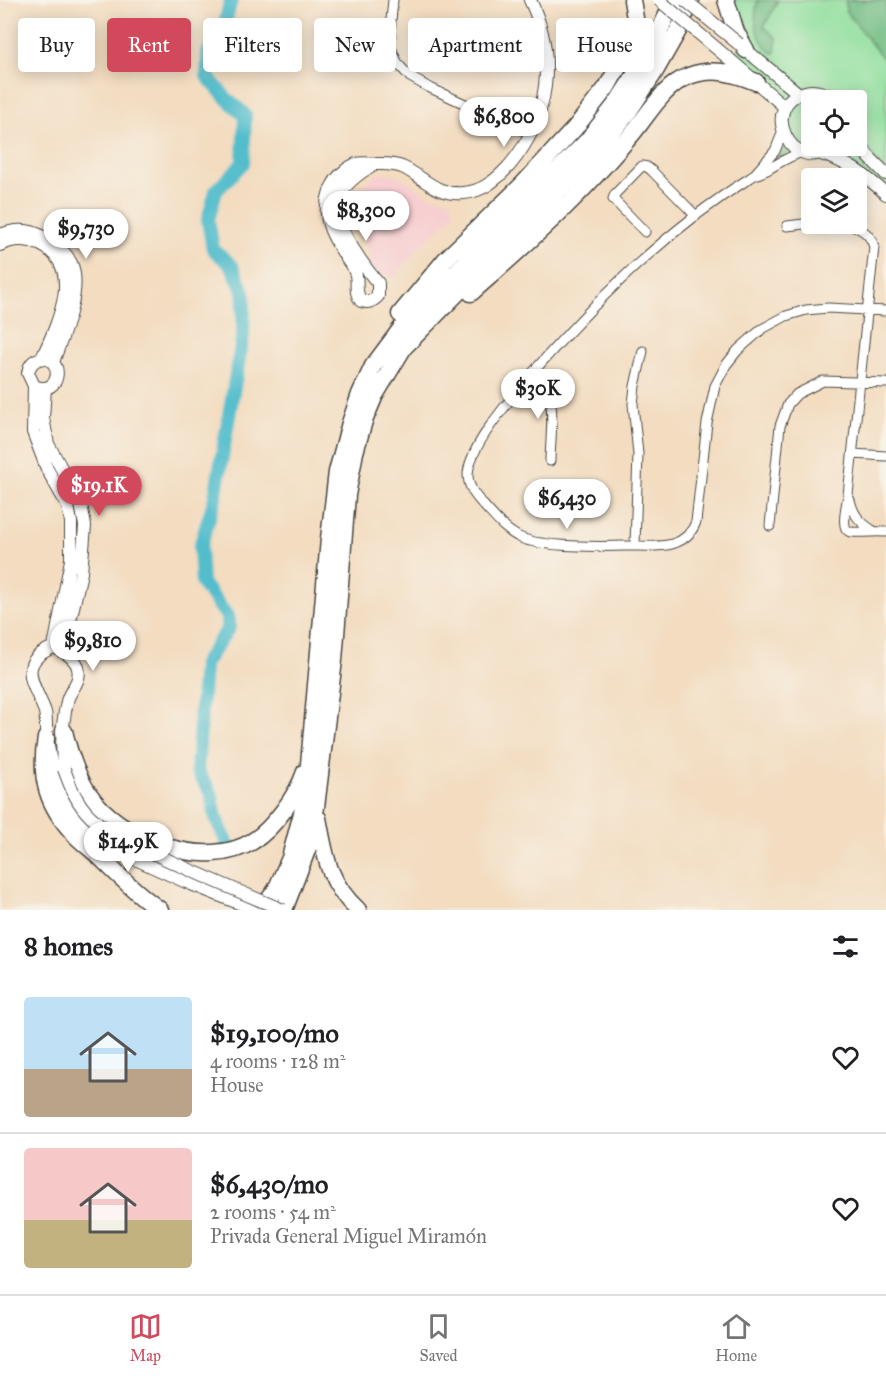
<!DOCTYPE html>
<meta charset="utf-8">
<style>
:root{--surface:#fff;--page:#f6f6f6;--text:#202124;--muted:#757577;--line:#e0e0e0;--accent:#d1495b}
body{margin:0;font-family:"IM FELL Great Primer",serif;background:var(--page);color:var(--text);height:100vh;display:flex;flex-direction:column;font-size:22px;white-space:nowrap}
*{box-sizing:border-box;margin:0}
p{font-size:20px;color:var(--muted)}
.icon{flex:none;width:33px;height:33px;fill:none;stroke:currentColor;stroke-width:2;stroke-linecap:round;stroke-linejoin:round}
.map{position:relative;height:910px;overflow:hidden}
.sheet{display:flex;flex-direction:column;background:var(--surface);flex:1}
.sheet>*{flex:none}
.top-card{position:absolute;left:18px;top:18px;width:850px;height:54px;display:flex;gap:12px}
.buttons{position:absolute;left:801px;top:90px;display:grid;gap:12px}
.buttons a{display:grid;place-items:center;width:66px;height:66px;border-radius:6px;background:var(--surface);box-shadow:0 3px 15px #0003;font-size:30px}
.price{position:absolute;translate:-50% -51px;padding:0 14px;border-radius:21px;background:#fff;color:#222;font-size:20px;line-height:39px;filter:drop-shadow(0 2px 3px #0008)}
.price::after{content:'';position:absolute;left:50%;top:36px;width:18px;height:14px;margin-left:-9px;background:inherit;clip-path:polygon(0 0,100% 0,50% 100%)}
.price.selected{background:var(--accent);color:#fff}
ul{padding:0;list-style:none}
li{display:flex;align-items:center;gap:18px;height:150px;padding:0 24px}
li+li{border-top:2px solid var(--line)}
li span{display:grid;place-items:center;flex:none;width:168px;height:120px;border-radius:6px;color:#555}
li>.icon{margin-inline-start:auto}
span .icon{width:72px;height:72px;fill:#fffc;stroke-width:1}
li b{font-size:26px}
h2{display:flex;justify-content:space-between;align-items:center;height:72px;padding:0 24px;font-size:26px}
.pill{padding:0 21px;border-radius:6px;background:var(--surface);box-shadow:0 3px 15px #0003;font-size:21px;line-height:54px}
.pill.selected{background:var(--accent);color:#fff}
.menu{display:flex;justify-content:space-around;align-items:center;height:84px;border-top:2px solid var(--line);background:var(--surface);font-size:16px;color:var(--muted)}
.menu a{display:grid;justify-items:center;gap:3px}
.menu .selected{color:var(--accent)}
.map>svg:first-child{display:block}
</style>
<div class="map">
<svg width="886" height="910" viewBox="0 0 886 910">
<rect width="100%" height="100%" fill="#f7f3e8"/>
<filter id="ink" filterUnits="userSpaceOnUse"><feTurbulence type="fractalNoise" baseFrequency=".0167" numOctaves="2"/><feDisplacementMap in="SourceGraphic" scale="12" xChannelSelector="R" yChannelSelector="G"/><feConvolveMatrix kernelMatrix="1 2 1 2 8 2 1 2 1" color-interpolation-filters="sRGB"/></filter>
<filter id="wash" filterUnits="userSpaceOnUse"><feTurbulence type="fractalNoise" baseFrequency=".008" numOctaves="4" result="noise"/><feDisplacementMap in="SourceGraphic" scale="24" xChannelSelector="R" yChannelSelector="G"/><feGaussianBlur stdDeviation="1.35" result="paint"/><feColorMatrix in="noise" values="0 0 0 0 0 0 0 0 0 0 0 0 0 0 0 0 0 1.4 0 .05"/><feComposite in="paint" operator="in"/></filter>
<g filter="url(#wash)">
<rect width="100%" height="100%" fill="#f3dcc0"/>
<path fill="#f7cfd2" d="M385,173L392,174L405,180L427,195L451,201L454,214L425,241L393,279L371,270L366,263L371,252L353,222L352,213L354,198L359,190L375,175Z"/>
<path fill="#90df9f" stroke="#5e8565" stroke-width="1.5" d="M727,0H886V174L857,137L856,100H837L823,91L789,103L731,57L738,48L747,49Z
M813,94L832,100H812V146H829L818,150L799,147L777,158L789,137L785,120L791,105Z
M835,146H856L886,177V189L829,150Z"/>
<path fill="#74be86" stroke="#507458" stroke-width="1.5" d="M758,0H778L764,27L777,38L775,53H772C756,39 752,20 758,0Z
M846,0H886V62L846,11Z"/>
<g fill="none" stroke-linecap="round" stroke-linejoin="round">
<path stroke="#52bdcc" stroke-width="14" d="M228,845L216,818L211,793L197,771L204,664L229,627L227,616L202,583L200,547L215,498L232,398L243,335L244,293L232,266L213,249L208,220L216,191L243,163L245,115L226,98L207,76L208,53L226,19L231,0"/>
</g>
</g>
<g filter="url(#ink)">
<g fill="none" stroke-linecap="round" stroke-linejoin="round">
<defs>
<path id="street" d="M393,0L390,31L391,48L398,64L410,77L428,87L531,134
M501,119L516,118L536,124
M803,152C789,156 779,163 767,170C761,173 755,174 750,178C665,231 593,303 528,378C510,400 470,445 468,474C468,489 477,498 487,509C497,520 507,532 521,538C541,547 601,547 625,546C651,545 684,553 696,522L707,423L715,386L726,365L738,350L762,329L786,316L806,310L828,308L886,311
M753,176L775,151L783,131
M845,224C859,227 870,232 874,247L848,495C839,544 846,530 886,532
M787,226L812,223
M645,232L613,199L615,194L642,166L647,167L651,170L696,216
M531,376C535,379 542,383 546,388C556,400 550,445 550,461
M853,454L886,456
M850,500C854,517 861,523 875,532
M770,526L780,426L788,404L797,394L823,381L886,383
M635,545L638,454L633,404L635,386L643,351"/>
<path id="secondary" d="M740,45L799,94
M728,58L785,107
M856,138L868,156L886,174
M833,146C792,179 757,104 805,92C816,89 826,93 835,100
M817,153C845,160 865,175 886,194
M374,164C336,187 326,204 350,244C359,258 367,271 378,283V296C372,302 368,303 361,301C354,292 358,284 356,275C355,269 350,264 347,259C336,241 325,226 327,205C328,191 335,178 346,170C357,161 362,163 375,164C384,164 392,163 402,167C424,177 437,196 463,193C482,192 496,180 509,166C550,118 557,56 530,0
M0,235C15,229 31,229 45,238C55,244 66,252 71,263C83,289 62,337 53,362
M0,245C14,238 27,238 41,245C86,267 57,325 42,358
M34,386C63,398 64,353 39,359C32,361 29,367 28,373L34,386L33,432L47,469L68,506L71,522V560L54,647
M45,388L43,418L48,444L81,504L85,526L81,573L66,638V652
M64,769C61,748 62,723 67,702C68,694 74,689 77,681C84,663 68,653 54,647C44,651 33,657 31,668C28,681 41,699 45,712C47,721 45,730 47,739C52,782 70,824 109,847L186,882L256,910"/>
<path id="highway" d="M726,0L736,32L746,50
M471,293C507,261 543,230 576,196C596,176 614,155 632,134C648,115 664,85 689,76C713,67 734,73 756,82
M400,314L445,260L523,184L575,128L607,87L629,48L635,18L632,0
M64,731C70,756 78,781 95,802C128,841 206,871 253,841C273,829 298,794 305,772
M46,738C39,778 47,806 76,836C85,845 95,852 104,861C121,878 140,896 160,910
M318,818C325,855 328,883 358,910
M261,910L276,890L290,858L306,798L329,539L337,472L350,423L360,394L373,366L406,322L587,141L616,104L649,53L674,0
M284,910L309,845L316,807L334,660L347,495L355,452L364,421L375,395L404,347L594,155L627,114L654,73L679,29L691,0"/>
</defs>
<use href="#street" stroke="#494641" stroke-width="11"/>
<use href="#secondary" stroke="#494641" stroke-width="14"/>
<use href="#highway" stroke="#494641" stroke-width="19"/>
<use href="#street" stroke="#fff" stroke-width="9"/>
<use href="#secondary" stroke="#fff" stroke-width="12"/>
<use href="#highway" stroke="#fff" stroke-width="16"/>
<defs>
<path id="secondary-bridge" d="M659,0L728,58
M685,0L739,44
M64,769C70,786 77,804 91,817C109,834 134,843 155,854C197,874 240,892 283,910"/>
</defs>
<use href="#secondary-bridge" stroke="#494641" stroke-width="14" stroke-linecap="butt"/>
<use href="#secondary-bridge" stroke="#fff" stroke-width="12"/>
</g>
</g>
</svg>
<div class="buttons">
<a><svg class="icon" aria-label="locate" viewBox="0 0 24 24"><circle cx="12" cy="12" r="6"/><path d="M12 2v4M12 18v4M2 12h4M18 12h4"/></svg></a>
<a><svg class="icon" aria-label="layers" viewBox="0 0 24 24"><path d="M12 4l9 5-9 5-9-5zM3 14l9 5 9-5"/></svg></a>
</div>
<b class="price" style="left:504px;top:148px">$6,800</b>
<b class="price" style="left:366px;top:242px">$8,300</b>
<b class="price" style="left:86px;top:260px">$9,730</b>
<b class="price" style="left:538px;top:420px">$30K</b>
<b class="price selected" style="left:99px;top:517px">$19.1K</b>
<b class="price" style="left:567px;top:530px">$6,430</b>
<b class="price" style="left:93px;top:672px">$9,810</b>
<b class="price" style="left:128px;top:873px">$14.9K</b>
<div class="top-card">
<a class="pill">Buy</a>
<a class="pill selected">Rent</a>
<a class="pill">Filters</a>
<a class="pill">New</a>
<a class="pill">Apartment</a>
<a class="pill">House</a>
</div>
</div>
<section class="sheet">
<h2>8 homes<svg class="icon" aria-label="filters" viewBox="0 0 24 24"><path d="M4 7h16M4 17h16"/><circle cx="9" cy="7" r="2"/><circle cx="15" cy="17" r="2"/></svg></h2>
<ul>
<li><span style="background:linear-gradient(#bfe0f5 60%,#b9a48a 0)"><svg class="icon" aria-label="home" viewBox="0 0 24 24"><path d="M3 11l9-7 9 7M6 9v11h12V9"/></svg></span><div><b>$19,100/mo</b><p>4 rooms · 128 m²</p><p>House</p></div><svg class="icon" aria-label="heart" viewBox="0 0 24 24"><path d="M12 20l-8-8c-3-5 5-10 8-4 3-6 11-1 8 4z"/></svg></li>
<li><span style="background:linear-gradient(#f6c9c9 60%,#c2b280 0)"><svg class="icon" aria-label="home" viewBox="0 0 24 24"><path d="M3 11l9-7 9 7M6 9v11h12V9"/></svg></span><div><b>$6,430/mo</b><p>2 rooms · 54 m²</p><p>Privada General Miguel Miramón</p></div><svg class="icon" aria-label="heart" viewBox="0 0 24 24"><path d="M12 20l-8-8c-3-5 5-10 8-4 3-6 11-1 8 4z"/></svg></li>
</ul>
</section>
<nav class="menu">
<a class="selected"><svg class="icon" aria-label="map" viewBox="0 0 24 24"><path d="M3 6l6-2 6 2 6-2v14l-6 2-6-2-6 2zM9 4v14M15 6v14"/></svg>Map</a>
<a><svg class="icon" aria-label="saved" viewBox="0 0 24 24"><path d="M7 4h10v16l-5-4-5 4z"/></svg>Saved</a>
<a><svg class="icon" aria-label="home" viewBox="0 0 24 24"><path d="M3 11l9-7 9 7M6 9v11h12V9"/></svg>Home</a>
</nav>
